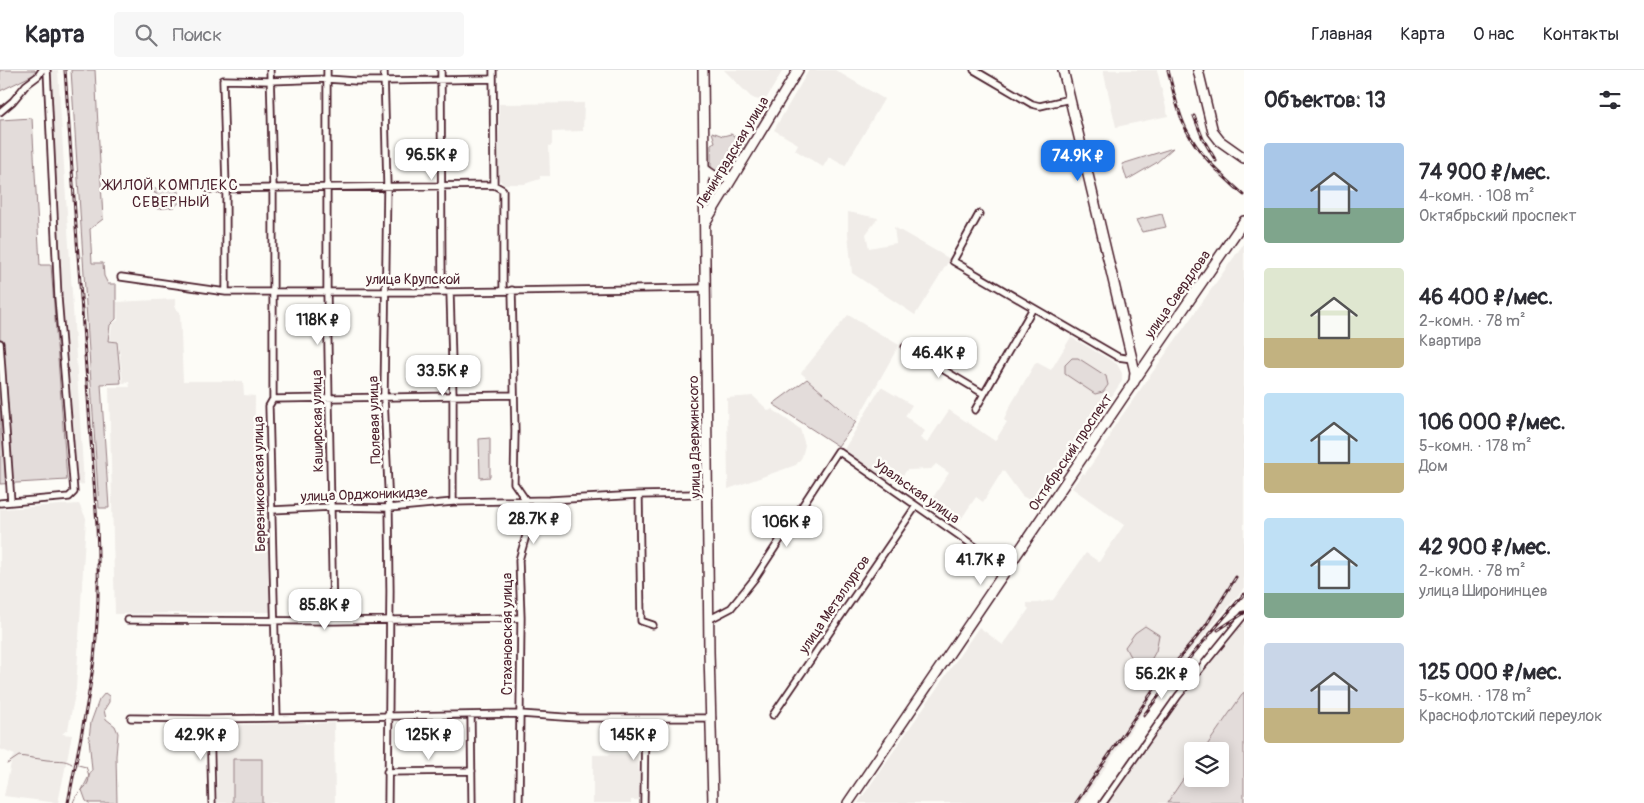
<!DOCTYPE html>
<html lang="ru">
<meta charset="utf-8">
<style>
:root{--surface:#fff;--page:#f7f7f7;--text:#2b2b33;--muted:#7c7c81;--line:#e1e1e2;--accent:#1a73e8}
body{margin:0;font-family:Pangolin,sans-serif;background:var(--page);color:var(--text);height:100vh;display:flex;flex-direction:column;font-size:19px;white-space:nowrap}
*{box-sizing:border-box;margin:0}
p{font-size:16px;color:var(--muted)}
.icon{flex:none;width:28px;height:28px;fill:none;stroke:currentColor;stroke-width:2;stroke-linecap:round;stroke-linejoin:round}
.map{position:relative;flex:1;overflow:hidden}
.panel{display:flex;flex-direction:column;background:var(--surface);width:400px}
.panel>*{flex:none}
.controls{position:absolute;left:1184px;top:672px;display:grid;gap:10px}
.controls a{display:grid;place-items:center;width:45px;height:45px;border-radius:5px;background:var(--surface);box-shadow:0 2px 12px #0003;font-size:25px}
.price{position:absolute;translate:-50% -42px;padding:0 11px;border-radius:10px;background:#fff;color:#222;font-size:16px;line-height:32px;filter:drop-shadow(0 1px 2px #0008)}
.price::after{content:'';position:absolute;left:50%;top:30px;width:15px;height:11px;margin-left:-8px;background:inherit;clip-path:polygon(0 0,100% 0,50% 100%)}
.price.on{background:var(--accent);color:#fff}
ul{padding:0;list-style:none}
li{display:flex;align-items:center;gap:15px;height:125px;padding:0 20px}
li span{display:grid;place-items:center;flex:none;width:140px;height:100px;border-radius:5px;color:#555}
li>.icon{margin-inline-start:auto}
span .icon{width:60px;height:60px;fill:#fffc;stroke-width:1}
li b{font-size:21px}
h2{display:flex;justify-content:space-between;align-items:center;height:60px;padding:0 20px;font-size:21px}
header{display:flex;align-items:center;gap:30px;box-sizing:border-box;height:70px;padding:0 25px;background:var(--surface);border-bottom:1px solid var(--line)}
header strong{font-size:24px}
nav{display:flex;gap:28px;margin-inline-start:auto;font-size:18px}
.search{width:350px;height:45px;background:var(--page);display:flex;align-items:center;gap:12px;box-sizing:border-box;padding:0 18px;border-radius:5px;color:var(--muted);font-size:19px}
main{display:flex;flex:1;min-height:0}
.map>svg:first-child{display:block}
</style>
<header>
<strong>Карта</strong>
<div class="search"><svg class="icon" aria-label="search" viewBox="0 0 24 24"><circle cx="10" cy="10" r="6"/><path d="M15 15l6 6"/></svg>Поиск</div>
<nav><a>Главная</a><a>Карта</a><a>О нас</a><a>Контакты</a></nav>
</header>
<main>
<div class="map">
<svg width="1244" height="733" viewBox="0 0 1244 733">
<rect width="100%" height="100%" fill="#fdfcf7"/>
<filter id="ink" filterUnits="userSpaceOnUse"><feTurbulence type="fractalNoise" baseFrequency=".02" numOctaves="2"/><feDisplacementMap in="SourceGraphic" scale="10" xChannelSelector="R" yChannelSelector="G"/><feConvolveMatrix kernelMatrix="1 2 1 2 8 2 1 2 1" color-interpolation-filters="sRGB"/></filter>
<g filter="url(#ink)">
<path fill="#f0ece8" d="M44,0H58L84,414L72,416Z
M724,0H783L765,31L755,29L751,27Z
M809,0H835L884,29L845,96L829,87L823,97L795,80L798,74L774,60Z
M1103,0H1157L1168,46L1116,57Z
M584,33L583,61L552,62V75L549,76L550,106H540V109L524,114H503L499,109V34Z
M848,142L878,148L866,164L869,178L896,173L894,157L950,189L915,245L852,203L848,163Z
M1244,173V519L1165,610L1081,733H858L979,557L1003,575L1029,539L1027,537V533H1037L1053,530L1086,483L1099,492L1124,455L1072,418L1083,403L1085,404L1110,367L1111,361Z
M175,229V238L180,242L183,311H243L244,325L255,326L254,421H266L271,542L115,544L109,317H130L129,312L123,313L118,271H110L112,254L118,250L117,232Z
M848,245L899,275L856,352L801,303Z
M1071,267L1117,294L1122,303V311L1039,435L1022,426L1003,400L983,432L976,427L957,455L928,435L949,403L936,394L931,399L907,400L903,405L897,401L887,415L842,383L881,317L912,335L905,346L925,361L920,368L927,373L949,340L995,371L1007,352L1004,350L1009,338L1036,292L1051,300Z
M753,326L769,341L772,339L800,359L805,375L802,387L796,395L728,419L727,328Z
M79,434L86,448L76,619L68,659L62,664L72,665L58,733L4,726L12,688L15,685L0,679V439Z
M1244,551V622L1203,681H1192V696L1167,733H1105L1209,591Z
M334,653L335,733H217L216,655Z
M638,684L640,730H631V733H593V685Z"/>
<path fill="#e3dcda" stroke="#967e82" d="M0,0H35V4L0,21Z
M71,0H95L103,149L90,159L92,193H103L104,206L108,214H116V249L110,255L108,271L117,272L121,313L101,314L109,438H99Z
M32,48L40,195H51L67,410L0,414V50Z
M712,62L723,66L731,64L745,73L731,103L723,105L713,101L711,98V74L715,72Z
M1173,78L1156,93L1127,110L1122,94Z
M175,115V121H179L180,132L174,137L157,139L156,123H154L153,119H160V116Z
M1162,144L1166,157L1142,162L1136,150Z
M1072,288H1078L1106,306L1108,315L1103,322L1095,324L1065,304V295Z
M807,309L856,352L838,376L773,334Z
M490,368V407L480,408L479,369Z
M1145,556L1159,565L1156,581L1147,597L1129,585L1125,577L1135,563Z
M1244,622V733H1167L1192,696V709H1220V681H1203Z
M105,623L109,626V632L104,640L106,649L115,656L118,663L116,686L117,733H89L86,731L82,720L92,700L89,668L91,652L99,630Z
M233,689H262V733H233Z"/>
<g fill="none" stroke-linecap="round" stroke-linejoin="round">
<path stroke="#91777b" stroke-width="1" d="M7,694L19,686C28,687 38,689 47,690C56,691 65,689 72,694
M73,733C77,717 96,719 86,697L78,695"/>
<defs>
<path id="street" d="M270,0L273,118V329L269,336L277,648
M327,0V222L333,551
M384,0L387,116L384,327L389,438L390,521L388,733
M441,0L442,222
M493,0L494,115L503,120V220
M974,0L1032,34L1040,36L1070,29
M0,42L13,31L26,15L38,6L42,0
M209,119L494,115
M979,144L953,191L1118,287L1132,289
M121,207L226,222H442L706,218
M512,220L515,361L514,413L525,429L527,462L519,490L521,548L519,733
M226,222V118L223,10L270,11L327,9L356,11H384L493,9
M450,222L453,327V432
M0,273L11,432
M905,277L984,324
M273,329L514,325
M975,340L1033,238
M639,425L641,551L653,555
M0,433L69,427L74,422L58,227L47,0
M272,440L332,437L389,438L453,432L549,430L639,425L697,424
M710,549L731,538L755,508L838,381L1007,499
M128,550L333,551L521,548
M471,645L472,733
M773,645L916,436
M131,648L210,649L520,644L577,648H712
M210,649L212,733
M387,702L472,701
M644,733L645,648
M1103,733L1178,626L1244,545"/>
<path id="secondary" d="M1063,0L1132,289L1135,302L1134,312
M1198,0L1213,62L1220,71L1244,88
M704,99L714,106L733,107
M705,153L798,0
M848,733L1156,279L1244,151"/>
<path id="primary" d="M703,0L709,582L713,733"/>
</defs>
<use href="#street" stroke="#4a1f2b" stroke-width="9"/>
<use href="#secondary" stroke="#4a1f2b" stroke-width="12"/>
<use href="#primary" stroke="#4a1f2b" stroke-width="12"/>
<use href="#street" stroke="#fdfcf7" stroke-width="5.5"/>
<use href="#secondary" stroke="#fdfcf7" stroke-width="9"/>
<use href="#primary" stroke="#fdfcf7" stroke-width="9"/>
<defs>
<path id="rail" d="M65,0L97,455C99,499 99,544 94,589C88,637 77,685 68,733
M1168,0C1173,20 1177,40 1186,59C1199,85 1222,105 1244,125
M1194,46L1203,69L1216,91
M1218,560L1244,543
M1144,645L1175,605L1244,524
M1076,733L1157,615L1205,557L1236,507"/>
</defs>
<use href="#rail" stroke="#4a1f2b" stroke-width="3"/>
<use href="#rail" stroke="#fdfcf7" stroke-width="1" stroke-dasharray="4" stroke-linecap="butt"/>
</g>
</g>
<g text-anchor="middle" stroke-width="5" stroke-linejoin="round" paint-order="stroke">
<g font-size="14" fill="#4a1f2b" stroke="#fdfcf7">
<text transform="translate(732 82) rotate(-59)" y="5">Ленинградская улица</text>
<text x="413" y="214">улица Крупской</text>
<text transform="translate(1177 224) rotate(-55)" y="5">улица Свердлова</text>
<text transform="translate(374 350) rotate(-92)" y="5">Полевая улица</text>
<text transform="translate(317 351) rotate(-91)" y="5">Каширская улица</text>
<text transform="translate(694 367) rotate(-91)" y="5">улица Дзержинского</text>
<text transform="translate(1070 382) rotate(-56)" y="5">Октябрьский проспект</text>
<text transform="translate(259 414) rotate(-91)" y="5">Березниковская улица</text>
<text transform="translate(917 421) rotate(35)" y="5">Уральская улица</text>
<text transform="translate(364 424) rotate(-2)" y="5">улица Орджоникидзе</text>
<text transform="translate(834 534) rotate(-56)" y="5">улица Металлургов</text>
<text transform="translate(507 564) rotate(-90)" y="5">Стахановская улица</text>
</g>
<g font-size="15" letter-spacing="1" fill="#4a1f2b" stroke="#fdfcf7">
<text x="171" y="120">ЖИЛОЙ КОМПЛЕКС<tspan x="171" dy="17">СЕВЕРНЫЙ</tspan></text>
</g>
</g>
</svg>
<div class="controls">
<a><svg class="icon" aria-label="layers" viewBox="0 0 24 24"><path d="M12 4l9 5-9 5-9-5zM3 14l9 5 9-5"/></svg></a>
</div>
<b class="price" style="left:432px;top:111px">96.5K ₽</b>
<b class="price on" style="left:1078px;top:112px">74.9K ₽</b>
<b class="price" style="left:318px;top:276px">118K ₽</b>
<b class="price" style="left:939px;top:309px">46.4K ₽</b>
<b class="price" style="left:443px;top:327px">33.5K ₽</b>
<b class="price" style="left:534px;top:475px">28.7K ₽</b>
<b class="price" style="left:787px;top:478px">106K ₽</b>
<b class="price" style="left:981px;top:516px">41.7K ₽</b>
<b class="price" style="left:325px;top:561px">85.8K ₽</b>
<b class="price" style="left:1162px;top:630px">56.2K ₽</b>
<b class="price" style="left:201px;top:691px">42.9K ₽</b>
<b class="price" style="left:429px;top:691px">125K ₽</b>
<b class="price" style="left:634px;top:691px">145K ₽</b>
</div>
<section class="panel">
<h2>Объектов: 13<svg class="icon" aria-label="filters" viewBox="0 0 24 24"><path d="M4 7h16M4 17h16"/><circle cx="9" cy="7" r="2"/><circle cx="15" cy="17" r="2"/></svg></h2>
<ul>
<li><span style="background:linear-gradient(#a9c7e8 65%,#7fa58c 0)"><svg class="icon" aria-label="home" viewBox="0 0 24 24"><path d="M3 11l9-7 9 7M6 9v11h12V9"/></svg></span><div><b>74 900 ₽/мес.</b><p>4-комн. · 108 m²</p><p>Октябрьский проспект</p></div></li>
<li><span style="background:linear-gradient(#dfe7d0 70%,#c2b280 0)"><svg class="icon" aria-label="home" viewBox="0 0 24 24"><path d="M3 11l9-7 9 7M6 9v11h12V9"/></svg></span><div><b>46 400 ₽/мес.</b><p>2-комн. · 78 m²</p><p>Квартира</p></div></li>
<li><span style="background:linear-gradient(#bfe0f5 70%,#c2b280 0)"><svg class="icon" aria-label="home" viewBox="0 0 24 24"><path d="M3 11l9-7 9 7M6 9v11h12V9"/></svg></span><div><b>106 000 ₽/мес.</b><p>5-комн. · 178 m²</p><p>Дом</p></div></li>
<li><span style="background:linear-gradient(#bfe0f5 75%,#7fa58c 0)"><svg class="icon" aria-label="home" viewBox="0 0 24 24"><path d="M3 11l9-7 9 7M6 9v11h12V9"/></svg></span><div><b>42 900 ₽/мес.</b><p>2-комн. · 78 m²</p><p>улица Широнинцев</p></div></li>
<li><span style="background:linear-gradient(#c9d6e8 65%,#c2b280 0)"><svg class="icon" aria-label="home" viewBox="0 0 24 24"><path d="M3 11l9-7 9 7M6 9v11h12V9"/></svg></span><div><b>125 000 ₽/мес.</b><p>5-комн. · 178 m²</p><p>Краснофлотский переулок</p></div></li>
</ul>
</section>
</main>
